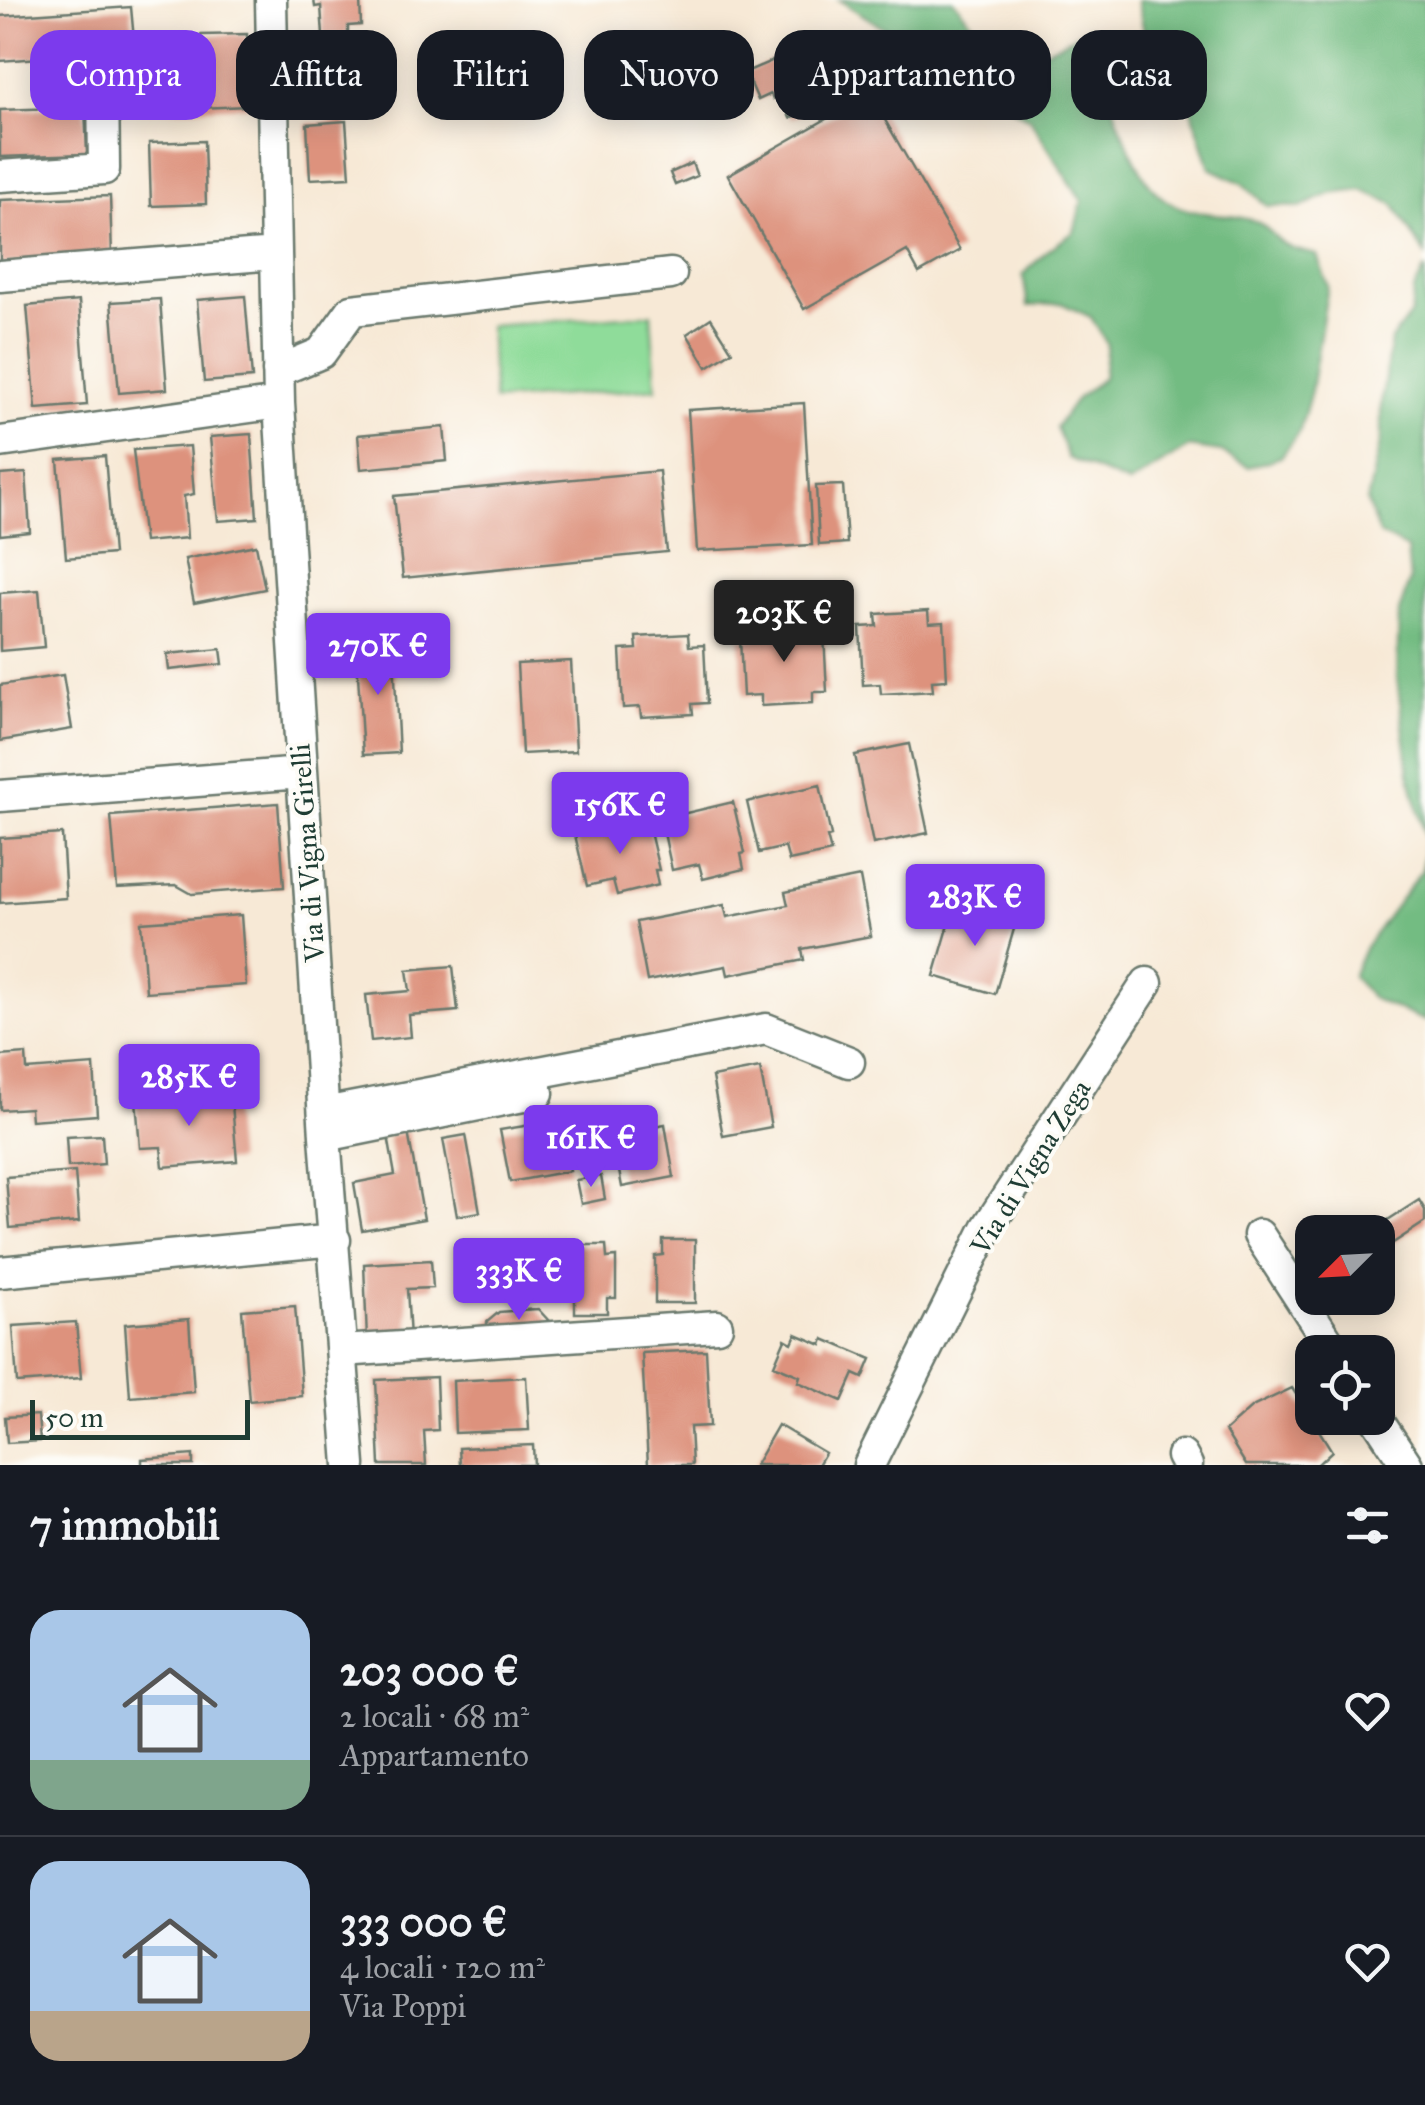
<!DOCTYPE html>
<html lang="it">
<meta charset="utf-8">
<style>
:root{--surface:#171b24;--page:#242831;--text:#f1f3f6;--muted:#9ea1a6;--line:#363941;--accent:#7c3aed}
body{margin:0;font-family:"IM FELL Great Primer",serif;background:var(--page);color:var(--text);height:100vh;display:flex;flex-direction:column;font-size:38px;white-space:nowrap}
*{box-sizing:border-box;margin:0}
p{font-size:32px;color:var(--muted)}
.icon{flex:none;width:55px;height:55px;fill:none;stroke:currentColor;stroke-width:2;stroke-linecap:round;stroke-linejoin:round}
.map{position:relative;height:1465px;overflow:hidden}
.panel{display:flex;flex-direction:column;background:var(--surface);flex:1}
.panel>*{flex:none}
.top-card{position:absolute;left:30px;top:30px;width:1365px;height:90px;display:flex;gap:20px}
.needle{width:65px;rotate:246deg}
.controls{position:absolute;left:1295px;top:1215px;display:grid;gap:20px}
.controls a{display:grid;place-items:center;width:100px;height:100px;border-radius:20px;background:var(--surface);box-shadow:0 5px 25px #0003;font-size:50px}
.scale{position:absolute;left:30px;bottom:25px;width:220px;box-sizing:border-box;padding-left:10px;border:5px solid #1f3d34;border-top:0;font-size:28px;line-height:35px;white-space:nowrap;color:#1f3d34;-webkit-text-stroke:8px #fdfcf7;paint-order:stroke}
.price{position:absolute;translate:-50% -85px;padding:0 22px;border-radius:10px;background:var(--accent);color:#fff;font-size:32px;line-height:65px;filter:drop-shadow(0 2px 5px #0008)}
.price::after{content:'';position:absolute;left:50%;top:60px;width:30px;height:22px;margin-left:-15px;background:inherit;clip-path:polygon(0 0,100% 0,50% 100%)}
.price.on{background:#222;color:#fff}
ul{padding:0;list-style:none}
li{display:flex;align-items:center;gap:30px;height:250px;padding:0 30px}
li+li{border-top:2px solid var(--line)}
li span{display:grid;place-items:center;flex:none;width:280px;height:200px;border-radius:30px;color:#555}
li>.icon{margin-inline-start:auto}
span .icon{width:120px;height:120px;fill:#fffc;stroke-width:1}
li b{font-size:42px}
h2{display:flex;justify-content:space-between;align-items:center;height:120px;padding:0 30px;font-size:42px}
.pill{padding:0 35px;border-radius:30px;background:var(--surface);box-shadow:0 5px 25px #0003;font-size:35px;line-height:90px}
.pill.on{background:var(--accent);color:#fff}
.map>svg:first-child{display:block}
</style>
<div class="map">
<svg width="1425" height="1465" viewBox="0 0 1425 1465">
<rect width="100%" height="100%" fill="#fdfcf7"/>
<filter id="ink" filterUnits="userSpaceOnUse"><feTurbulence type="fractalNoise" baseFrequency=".01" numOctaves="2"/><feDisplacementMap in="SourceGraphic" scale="20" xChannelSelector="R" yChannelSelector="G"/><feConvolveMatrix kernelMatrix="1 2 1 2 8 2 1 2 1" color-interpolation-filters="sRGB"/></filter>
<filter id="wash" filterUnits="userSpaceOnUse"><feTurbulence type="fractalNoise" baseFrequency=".0048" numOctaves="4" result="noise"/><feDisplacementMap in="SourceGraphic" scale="40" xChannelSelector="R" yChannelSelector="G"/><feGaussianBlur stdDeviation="2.25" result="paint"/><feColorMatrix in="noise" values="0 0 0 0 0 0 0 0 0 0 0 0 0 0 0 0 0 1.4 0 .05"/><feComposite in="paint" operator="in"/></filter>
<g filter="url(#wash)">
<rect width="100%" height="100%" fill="#f7e9d6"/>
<path fill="#8fdc9a" stroke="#578c67" stroke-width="2.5" d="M651,314L656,388L494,401L489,326Z"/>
<path fill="#73bc82" stroke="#497c5b" stroke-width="2.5" d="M839,0H953C967,15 979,35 995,47C1022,69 1066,42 1089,27C1102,69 1129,179 1167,201C1195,218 1228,211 1257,222C1269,227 1275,241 1287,246C1296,251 1307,252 1317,255L1328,286L1311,391L1300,430L1281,457L1249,467L1221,452L1189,447L1129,484L1068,458L1056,427L1076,399L1103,378L1107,344L1091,317L1061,303L1028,306L1023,275L1047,251L1074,232L1082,201L1030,119Z
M1137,0H1425V255L1394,204L1362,190L1330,194L1300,207L1267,206L1242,183L1210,168L1189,102L1172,73L1148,49Z
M1425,268V1021L1373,999L1352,976L1365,947L1422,870L1425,837L1409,773L1397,678L1399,612L1410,580L1407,549L1379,534L1367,502L1381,438V404L1391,340L1411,314L1414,291Z"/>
<g id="blocks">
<path fill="#dd927d" d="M314,0H360L361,25L348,26V35L323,36L321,6L315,7Z
M131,7L135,51L0,61V16Z
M247,34L249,106L118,111L117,68L202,65L201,35Z
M790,53L814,108L790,118L781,96L773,99L771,94L758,100L746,72Z
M870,94L960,250L919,273L907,251L804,309L728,175Z
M85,107L87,154L0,157V110Z
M346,121L350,177L310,179L307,124Z
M204,141L206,204L151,206L149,143Z
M692,163L697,176L675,185L670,173Z
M110,196L112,256L0,264V200Z
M245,296L252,378L204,382L197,300Z
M160,299L167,389L119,393L111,302Z
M79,301L87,405L36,409L27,306Z
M711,318L732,351L707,367L687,334Z
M804,403L812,545L697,551L688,410Z
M444,427L447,461L361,469L358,435Z
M251,434L257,518L218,521L210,437Z
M190,446L194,494L184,496L187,538L144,542L133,450Z
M105,456L113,554L66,558L58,460Z
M659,471L667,552L403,578L394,496Z
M26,473L30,532L0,535V475Z
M843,485L847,543L819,545L816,486Z
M256,545L265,589L194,603L185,559Z
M39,590L44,647L0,651V593Z
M928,611L929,623L944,622L947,680L932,681L933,691L881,694L880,684L863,685L860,627L877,626L876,614Z
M808,623L809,635L824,634L827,692H813V703L761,706V695L743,696L740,639L757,638L756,626Z
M688,634L689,646L704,645L707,703L692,704L693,714L641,717L640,707L623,708L620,650L637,649L636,637Z
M393,641L399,753L363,755L356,643Z
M221,649L223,664L169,670L167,654Z
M571,661L576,751L522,754L517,664Z
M63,675L72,729L0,741V685Z
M909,744L928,833L873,844L855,755Z
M820,785L831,836L827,837L831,852L789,861L785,847L759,853L747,802Z
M733,802L745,853L741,854L744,869L703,879L699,864L672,870L661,819Z
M278,803L284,887L192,894L176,885L117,888L111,816Z
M647,819L659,870H655L658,885L617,895L613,880L587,886L575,835Z
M62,834L66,898L0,903V838Z
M860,877L871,936L802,949L804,960L728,975L726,966L647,981L636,922L724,905L727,917L788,905L785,892Z
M955,904L1016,922L995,994L934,976Z
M241,915L246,985L146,992L141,922Z
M453,966L458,1011L409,1015L411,1037L371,1041L366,995L410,991L407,970Z
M26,1054L27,1070L94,1065L97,1115L31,1120L30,1108L0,1110V1056Z
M760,1068L771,1127L723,1136L712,1077Z
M231,1093L237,1161L163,1167L161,1147L140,1148L136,1100Z
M561,1120L570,1171L510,1182L500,1130Z
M665,1124L674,1177L622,1187L616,1155L625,1153L621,1132Z
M408,1132L424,1219L362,1230L354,1183L395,1175L388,1136Z
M102,1135L104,1164L68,1167L66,1137Z
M466,1135L480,1212L457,1216L443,1139Z
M75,1172L79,1222L10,1228L6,1177Z
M601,1176L605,1199L581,1204L576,1180Z
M1419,1200L1425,1210V1222L1393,1243L1380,1225Z
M663,1240H695V1303H655V1256L663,1255Z
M575,1245H606L607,1258L616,1257V1298H607V1313H575V1298H567L566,1258H574Z
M431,1260L433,1288L407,1289L410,1338L367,1340L364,1264Z
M295,1306L302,1396L249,1401L242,1310Z
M538,1309L549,1321V1334H487V1322L499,1312Z
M189,1319L194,1392L130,1397L125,1324Z
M76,1322L81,1378L17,1383L13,1326Z
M796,1334L822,1345L824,1339L871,1359L863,1378L854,1374L842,1401L798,1382L800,1376L774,1365L785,1339L792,1343Z
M706,1350L710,1426L690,1427L692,1465H648L642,1353Z
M436,1377L438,1430L424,1431L426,1465H380L376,1380Z
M526,1377L529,1430L455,1433L453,1381Z
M1292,1388L1332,1451L1317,1465H1246L1225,1431L1252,1407Z
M38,1415L40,1441L7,1443L5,1417Z
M778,1425L825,1453L818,1465H755Z
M533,1445L534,1465H460L459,1448Z
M193,1455V1465H142V1459Z"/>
</g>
</g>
<g filter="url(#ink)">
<use href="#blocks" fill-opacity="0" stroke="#6b796d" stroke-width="2.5"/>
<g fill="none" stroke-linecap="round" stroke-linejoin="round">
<defs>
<path id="minor" d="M271,0L279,403L325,1136L350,1465
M0,176L104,169L103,79
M0,276L275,254
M278,371L321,353L352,310L671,274
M0,442L279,403
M0,796L302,773
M324,1113L766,1029L849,1062
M325,1136L538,1093
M1259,1235L1335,1352
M0,1272L335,1240
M342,1351L717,1326
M1376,1418L1407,1465
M1182,1456L1187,1465
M869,1465L987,1228L1147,983"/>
</defs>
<use href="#minor" stroke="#6b796d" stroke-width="35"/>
<use href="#minor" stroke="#fff" stroke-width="30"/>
</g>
</g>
<g text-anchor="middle" stroke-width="8" stroke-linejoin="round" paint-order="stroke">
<g font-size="28" fill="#1f3d34" stroke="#fdfcf7">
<text transform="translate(307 853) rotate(-94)" y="10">Via di Vigna Girelli</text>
<text transform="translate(1030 1167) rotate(-58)" y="10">Via di Vigna Zega</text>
</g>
</g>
</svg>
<div class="controls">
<a><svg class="needle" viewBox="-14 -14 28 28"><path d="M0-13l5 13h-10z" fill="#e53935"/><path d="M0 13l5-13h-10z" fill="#9ea1a6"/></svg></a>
<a><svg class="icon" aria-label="locate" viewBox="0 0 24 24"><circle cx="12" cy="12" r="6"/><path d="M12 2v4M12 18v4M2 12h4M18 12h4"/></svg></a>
</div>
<div class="scale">50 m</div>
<b class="price on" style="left:784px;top:665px">203K €</b>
<b class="price" style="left:378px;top:698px">270K €</b>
<b class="price" style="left:620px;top:857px">156K €</b>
<b class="price" style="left:975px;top:949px">283K €</b>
<b class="price" style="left:189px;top:1129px">285K €</b>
<b class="price" style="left:591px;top:1190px">161K €</b>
<b class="price" style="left:519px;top:1323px">333K €</b>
<div class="top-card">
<a class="pill on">Compra</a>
<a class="pill">Affitta</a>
<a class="pill">Filtri</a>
<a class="pill">Nuovo</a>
<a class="pill">Appartamento</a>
<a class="pill">Casa</a>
</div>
</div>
<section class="panel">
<h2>7 immobili<svg class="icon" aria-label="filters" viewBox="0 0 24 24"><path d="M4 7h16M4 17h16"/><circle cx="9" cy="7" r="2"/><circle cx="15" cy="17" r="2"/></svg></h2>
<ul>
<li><span style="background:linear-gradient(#a9c7e8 75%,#7fa58c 0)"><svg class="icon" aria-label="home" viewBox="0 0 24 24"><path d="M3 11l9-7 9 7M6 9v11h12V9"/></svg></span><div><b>203 000 €</b><p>2 locali · 68 m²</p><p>Appartamento</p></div><svg class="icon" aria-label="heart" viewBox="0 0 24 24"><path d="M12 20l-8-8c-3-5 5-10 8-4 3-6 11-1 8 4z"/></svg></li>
<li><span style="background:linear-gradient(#a9c7e8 75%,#b9a48a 0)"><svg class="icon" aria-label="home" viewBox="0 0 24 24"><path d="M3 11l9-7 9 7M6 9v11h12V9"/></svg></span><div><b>333 000 €</b><p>4 locali · 120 m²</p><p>Via Poppi</p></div><svg class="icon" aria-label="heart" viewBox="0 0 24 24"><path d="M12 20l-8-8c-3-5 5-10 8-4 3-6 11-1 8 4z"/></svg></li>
</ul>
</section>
